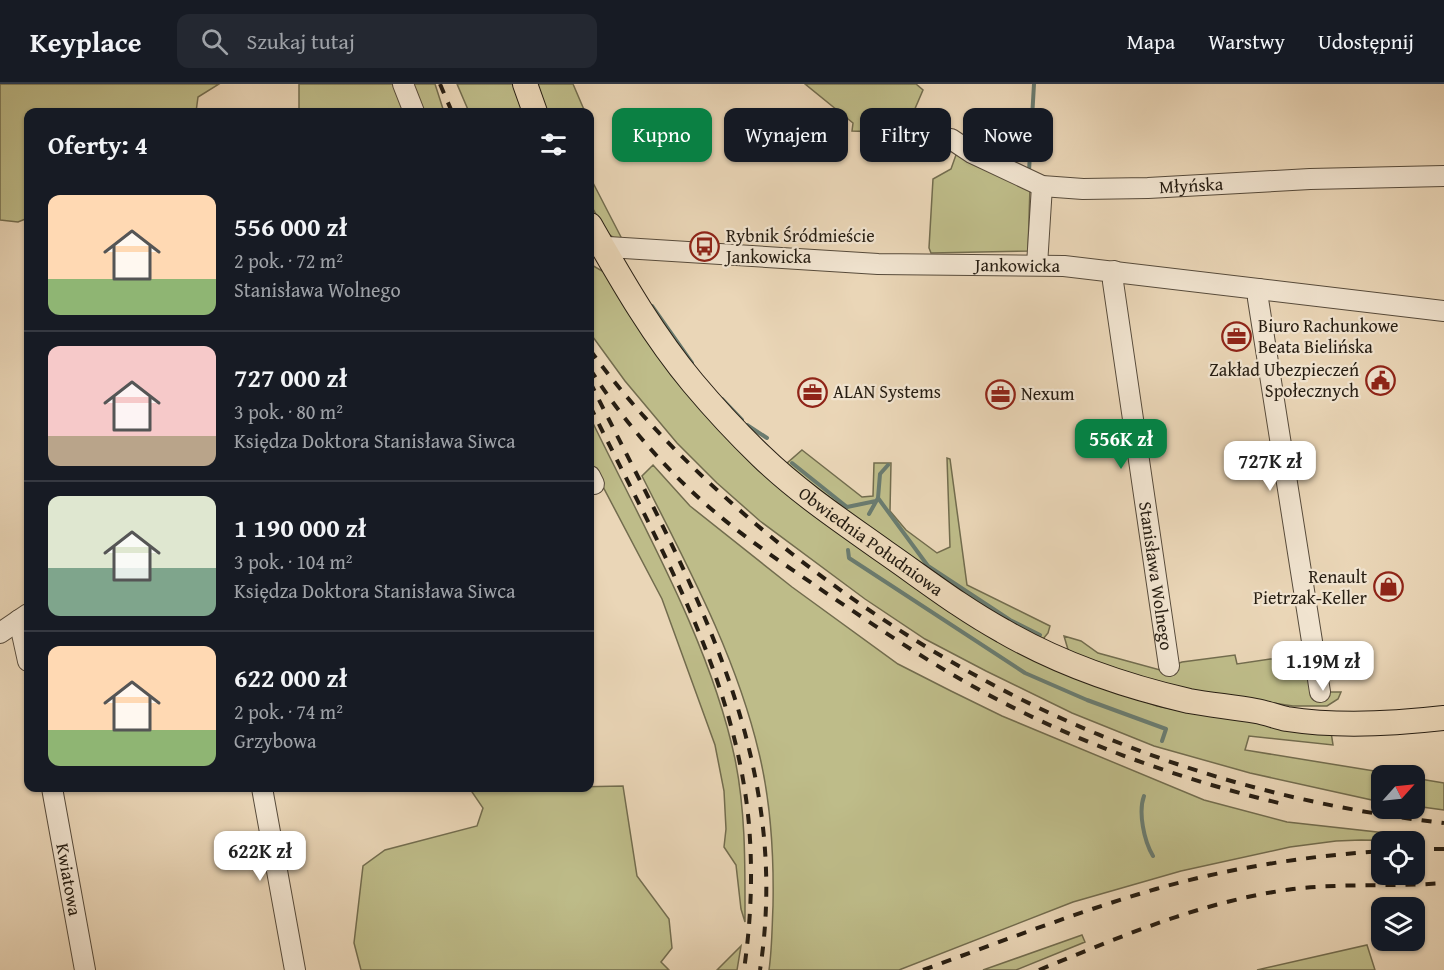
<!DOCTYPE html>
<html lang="pl">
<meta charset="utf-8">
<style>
:root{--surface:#171b24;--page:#242831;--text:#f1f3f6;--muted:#9ea1a6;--line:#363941;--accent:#0b8043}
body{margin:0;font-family:"Gentium Book Plus",serif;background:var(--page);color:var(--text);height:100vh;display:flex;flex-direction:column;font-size:22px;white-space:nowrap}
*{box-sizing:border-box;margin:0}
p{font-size:20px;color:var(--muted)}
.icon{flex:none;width:33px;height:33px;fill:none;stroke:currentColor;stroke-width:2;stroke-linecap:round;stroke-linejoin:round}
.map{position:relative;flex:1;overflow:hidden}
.drawer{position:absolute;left:24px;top:24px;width:570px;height:684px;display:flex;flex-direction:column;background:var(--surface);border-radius:12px;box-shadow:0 2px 4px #0004}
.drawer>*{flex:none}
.top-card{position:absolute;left:612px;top:24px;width:570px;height:54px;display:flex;gap:12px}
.needle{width:39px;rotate:63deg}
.controls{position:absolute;left:1371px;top:681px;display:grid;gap:12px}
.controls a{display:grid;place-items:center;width:54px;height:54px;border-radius:12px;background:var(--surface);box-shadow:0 2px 4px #0004;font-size:30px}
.price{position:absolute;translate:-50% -51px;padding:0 14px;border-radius:12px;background:#fff;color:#222;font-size:20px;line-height:39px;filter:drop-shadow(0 2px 3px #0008)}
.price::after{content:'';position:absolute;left:50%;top:36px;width:18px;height:14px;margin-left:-9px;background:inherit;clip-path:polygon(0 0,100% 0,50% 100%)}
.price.on{background:var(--accent);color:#fff}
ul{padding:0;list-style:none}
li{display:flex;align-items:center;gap:18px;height:150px;padding:0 24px}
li+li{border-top:2px solid var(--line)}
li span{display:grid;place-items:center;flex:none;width:168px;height:120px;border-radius:12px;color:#555}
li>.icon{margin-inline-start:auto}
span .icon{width:72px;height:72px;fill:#fffc;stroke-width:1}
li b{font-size:26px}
h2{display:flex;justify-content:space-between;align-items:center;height:72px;padding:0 24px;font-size:26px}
.chip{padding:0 21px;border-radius:12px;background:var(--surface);box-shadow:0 2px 4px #0004;font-size:21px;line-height:54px}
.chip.on{background:var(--accent);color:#fff}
header{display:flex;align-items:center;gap:36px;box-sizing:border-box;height:84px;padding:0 30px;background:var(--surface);border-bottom:2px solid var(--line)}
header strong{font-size:28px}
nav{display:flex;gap:33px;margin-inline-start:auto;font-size:21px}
.search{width:420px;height:54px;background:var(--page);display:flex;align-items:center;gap:15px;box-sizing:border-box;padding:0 21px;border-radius:12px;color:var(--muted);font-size:22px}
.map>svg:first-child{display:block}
</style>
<header>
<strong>Keyplace</strong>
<div class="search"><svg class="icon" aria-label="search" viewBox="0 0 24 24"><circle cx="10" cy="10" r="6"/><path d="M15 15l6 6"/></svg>Szukaj tutaj</div>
<nav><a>Mapa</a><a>Warstwy</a><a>Udostępnij</a></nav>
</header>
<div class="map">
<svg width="1444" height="886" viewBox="0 0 1444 886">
<rect width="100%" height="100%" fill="#ead6b7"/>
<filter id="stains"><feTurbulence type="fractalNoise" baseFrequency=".00333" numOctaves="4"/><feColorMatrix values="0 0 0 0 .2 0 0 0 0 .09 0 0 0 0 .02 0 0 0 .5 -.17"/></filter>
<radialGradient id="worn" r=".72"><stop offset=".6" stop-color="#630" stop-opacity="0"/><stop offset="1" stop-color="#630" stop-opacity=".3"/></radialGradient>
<path fill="#bebc89" stroke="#726c4e" stroke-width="1.5" d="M0,0H219L198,13L196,28H28V134L18,138L0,136Z
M299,0H398L409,28H299Z
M407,0H435L444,28H419Z
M457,0H515L525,28H469Z
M536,0H573L585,28H546Z
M805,0H916L923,6L911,34L924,41H911L912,47L935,48L936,50L852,47L853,39Z
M957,68L1030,103L1028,167L931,169L929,164L933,95L951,85Z
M590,93L621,153L616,155L607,149L590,120Z
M590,180L604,188L796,417L1117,607L1157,622L1192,629L1331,648L1333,661L1249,652L1245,666L1399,691L1382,692L1381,718L1250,689L1154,662L1072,629L986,587L925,555L865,515L760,437L717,399L677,359L625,297L590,249Z
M590,333C642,441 710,557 735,675C746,729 745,784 745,838L741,825L736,781L724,763L726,745L724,707L715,661L662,515L590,378Z
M802,366L862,413L873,412L874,379H891L890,427L906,446L937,469L950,463L947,374L950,375L967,501L1050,542L1048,549L1043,555L934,497L786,380Z
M653,381L690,422L792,503L898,580L951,607L1002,632L1204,716L1287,738L1413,752V757L1361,756L1336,757L1290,763L1181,787L1073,818L899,886H769C772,865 772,844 773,822C774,771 771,719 759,669C736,571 687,481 642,392Z
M1064,552L1081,557L1098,569L1160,586L1182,578L1235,571L1237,580L1305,570L1320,608H1341L1338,615L1327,622H1293L1175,604L1069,569Z
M1414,694L1444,699V726L1415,722Z
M623,702L637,792L669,835L672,864L661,878L669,886H361L354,859L363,782L385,766L477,742L483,724L470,705Z
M1082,851L1085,858L1016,886H983Z
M1367,861L1375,886H1257Z
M741,862L737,886H717Z"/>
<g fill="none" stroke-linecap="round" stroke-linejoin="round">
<path stroke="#6a7b6f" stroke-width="4" d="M1029,87L1034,0
M652,222L692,279
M722,315L742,336
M747,341L767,354
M792,379L847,423L876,417
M878,414L928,482L1010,536L1040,551
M869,430L878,414L880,390L888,381
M848,466L849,474L1025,589L1087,616L1166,645L1162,657
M1144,712C1138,728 1144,757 1153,772"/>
<defs>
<g id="minor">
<path d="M403,0L414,28"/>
<path id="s1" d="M951,55L972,69L1042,102L1083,105L1148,104L1310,95L1444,92"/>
<path id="s2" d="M592,162L878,180L1064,182L1444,227"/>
<path d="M1037,181L1042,102"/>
<path id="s3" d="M1114,187L1113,198L1169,582"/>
<path d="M1259,205L1258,215L1320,608"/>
<path d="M590,392L594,400"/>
<path d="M19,536L28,577"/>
<path d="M0,549L28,530"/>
<path id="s4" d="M52,704L85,886"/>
<path d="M262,704L295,886"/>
</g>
<g id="major">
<path d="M525,0L535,28"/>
<path id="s5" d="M590,141C621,195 652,250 693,299C714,324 737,349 761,372C798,408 843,438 885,468C924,495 961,524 1003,547C1060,580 1124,602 1189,617C1211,621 1234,623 1256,627C1267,629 1277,633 1287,635C1338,643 1392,640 1444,634"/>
</g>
</defs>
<use href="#minor" stroke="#574b3b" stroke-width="22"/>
<use href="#major" stroke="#261d12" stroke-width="26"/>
<use href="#minor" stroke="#f1e4d0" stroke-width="20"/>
<use href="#major" stroke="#ead6b7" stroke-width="24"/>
<path stroke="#261d12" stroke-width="4" stroke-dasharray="10 10" stroke-linecap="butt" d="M440,0L452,28
M590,266C646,343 716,409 791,469C985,621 1199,711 1444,739
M590,285C626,341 671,392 722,434C756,462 793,486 829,511C874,541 919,572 967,599C1064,654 1171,693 1279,719
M590,298C684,487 794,665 760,886
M590,322C655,455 736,590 749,741C753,790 751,837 744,886
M1414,765H1444
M923,886C1000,858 1077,828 1156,805C1229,784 1306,772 1382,767
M1039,886C1122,852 1203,817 1293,805C1343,799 1394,803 1444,799"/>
</g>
<defs>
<symbol id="bus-ring" viewBox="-11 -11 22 22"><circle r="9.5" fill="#f1e4d0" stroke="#8f2418" stroke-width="1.5"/><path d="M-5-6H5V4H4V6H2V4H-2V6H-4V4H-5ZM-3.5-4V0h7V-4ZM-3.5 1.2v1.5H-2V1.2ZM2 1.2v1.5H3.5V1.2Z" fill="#8f2418"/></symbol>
<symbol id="office-ring" viewBox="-11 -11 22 22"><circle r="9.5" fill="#f1e4d0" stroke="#8f2418" stroke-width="1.5"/><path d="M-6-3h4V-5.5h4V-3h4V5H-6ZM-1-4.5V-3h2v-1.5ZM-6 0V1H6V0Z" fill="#8f2418"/></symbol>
<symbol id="civic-ring" viewBox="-11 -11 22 22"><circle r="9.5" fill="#f1e4d0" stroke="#8f2418" stroke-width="1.5"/><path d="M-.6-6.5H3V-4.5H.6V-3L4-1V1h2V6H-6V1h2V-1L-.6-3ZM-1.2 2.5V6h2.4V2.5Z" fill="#8f2418"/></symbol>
<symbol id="shop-ring" viewBox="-11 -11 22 22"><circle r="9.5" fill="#f1e4d0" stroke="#8f2418" stroke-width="1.5"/><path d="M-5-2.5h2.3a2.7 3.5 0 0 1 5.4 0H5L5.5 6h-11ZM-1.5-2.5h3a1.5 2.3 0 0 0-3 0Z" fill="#8f2418"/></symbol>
</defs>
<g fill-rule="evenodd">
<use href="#bus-ring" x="688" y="146" width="33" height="33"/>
<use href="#office-ring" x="1220" y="236" width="33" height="33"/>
<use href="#civic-ring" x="1364" y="280" width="33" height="33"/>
<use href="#office-ring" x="796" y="292" width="33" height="33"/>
<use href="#office-ring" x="984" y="294" width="33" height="33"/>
<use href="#shop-ring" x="1372" y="486" width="33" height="33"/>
</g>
<g text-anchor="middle" stroke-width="4.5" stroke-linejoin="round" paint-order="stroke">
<g font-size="18" fill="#261d12" stroke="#f1e4d0">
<text dy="6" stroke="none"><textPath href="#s1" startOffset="252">Młyńska</textPath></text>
<text dy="6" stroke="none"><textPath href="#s2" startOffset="426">Jankowicka</textPath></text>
<text dy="6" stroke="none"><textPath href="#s5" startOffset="428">Obwiednia Południowa</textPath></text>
<text dy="6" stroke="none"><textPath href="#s3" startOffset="308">Stanisława Wolnego</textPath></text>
<text dy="6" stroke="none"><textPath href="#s4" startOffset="93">Kwiatowa</textPath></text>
</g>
<g font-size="18" fill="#261d12" stroke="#f1e4d0" text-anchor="start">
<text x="726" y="158">Rybnik Śródmieście<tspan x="726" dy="21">Jankowicka</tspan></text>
<text x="1258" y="248">Biuro Rachunkowe<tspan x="1258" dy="21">Beata Bielińska</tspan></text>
<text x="1359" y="292" text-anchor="end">Zakład Ubezpieczeń<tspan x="1359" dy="21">Społecznych</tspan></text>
<text x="833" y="314">ALAN Systems</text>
<text x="1021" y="316">Nexum</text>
<text x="1367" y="499" text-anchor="end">Renault<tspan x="1367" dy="21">Pietrzak-Keller</tspan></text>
</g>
</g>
<rect width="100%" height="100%" filter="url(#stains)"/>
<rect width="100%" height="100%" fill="url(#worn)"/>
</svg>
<div class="controls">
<a><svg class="needle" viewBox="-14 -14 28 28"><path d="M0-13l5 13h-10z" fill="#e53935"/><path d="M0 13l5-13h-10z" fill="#9ea1a6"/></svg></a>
<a><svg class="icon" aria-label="locate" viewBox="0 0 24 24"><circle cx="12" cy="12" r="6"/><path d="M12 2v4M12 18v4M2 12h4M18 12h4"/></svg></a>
<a><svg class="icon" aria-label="layers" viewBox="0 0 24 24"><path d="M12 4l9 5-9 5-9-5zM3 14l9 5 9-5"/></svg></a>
</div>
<b class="price on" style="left:1121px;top:386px">556K zł</b>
<b class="price" style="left:1270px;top:408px">727K zł</b>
<b class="price" style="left:1323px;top:608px">1.19M zł</b>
<b class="price" style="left:260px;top:798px">622K zł</b>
<div class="top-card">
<a class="chip on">Kupno</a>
<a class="chip">Wynajem</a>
<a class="chip">Filtry</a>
<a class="chip">Nowe</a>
</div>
<section class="drawer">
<h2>Oferty: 4<svg class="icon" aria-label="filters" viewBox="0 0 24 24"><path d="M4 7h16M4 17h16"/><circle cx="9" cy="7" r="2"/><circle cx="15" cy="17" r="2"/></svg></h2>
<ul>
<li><span style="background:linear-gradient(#ffd9b3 70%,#8fb573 0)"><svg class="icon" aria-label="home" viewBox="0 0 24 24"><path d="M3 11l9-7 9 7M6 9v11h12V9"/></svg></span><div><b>556 000 zł</b><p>2 pok. · 72 m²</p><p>Stanisława Wolnego</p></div></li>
<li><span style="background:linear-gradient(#f6c9c9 75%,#b9a48a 0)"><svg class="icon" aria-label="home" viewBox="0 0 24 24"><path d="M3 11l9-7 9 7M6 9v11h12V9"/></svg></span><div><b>727 000 zł</b><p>3 pok. · 80 m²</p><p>Księdza Doktora Stanisława Siwca</p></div></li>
<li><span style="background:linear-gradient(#dfe7d0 60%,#7fa58c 0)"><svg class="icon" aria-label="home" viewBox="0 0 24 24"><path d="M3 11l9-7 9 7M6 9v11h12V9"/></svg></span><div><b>1 190 000 zł</b><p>3 pok. · 104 m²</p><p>Księdza Doktora Stanisława Siwca</p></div></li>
<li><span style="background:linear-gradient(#ffd9b3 70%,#8fb573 0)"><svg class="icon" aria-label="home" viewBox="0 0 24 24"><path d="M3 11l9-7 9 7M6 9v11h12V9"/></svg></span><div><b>622 000 zł</b><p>2 pok. · 74 m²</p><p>Grzybowa</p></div></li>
</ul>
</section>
</div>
